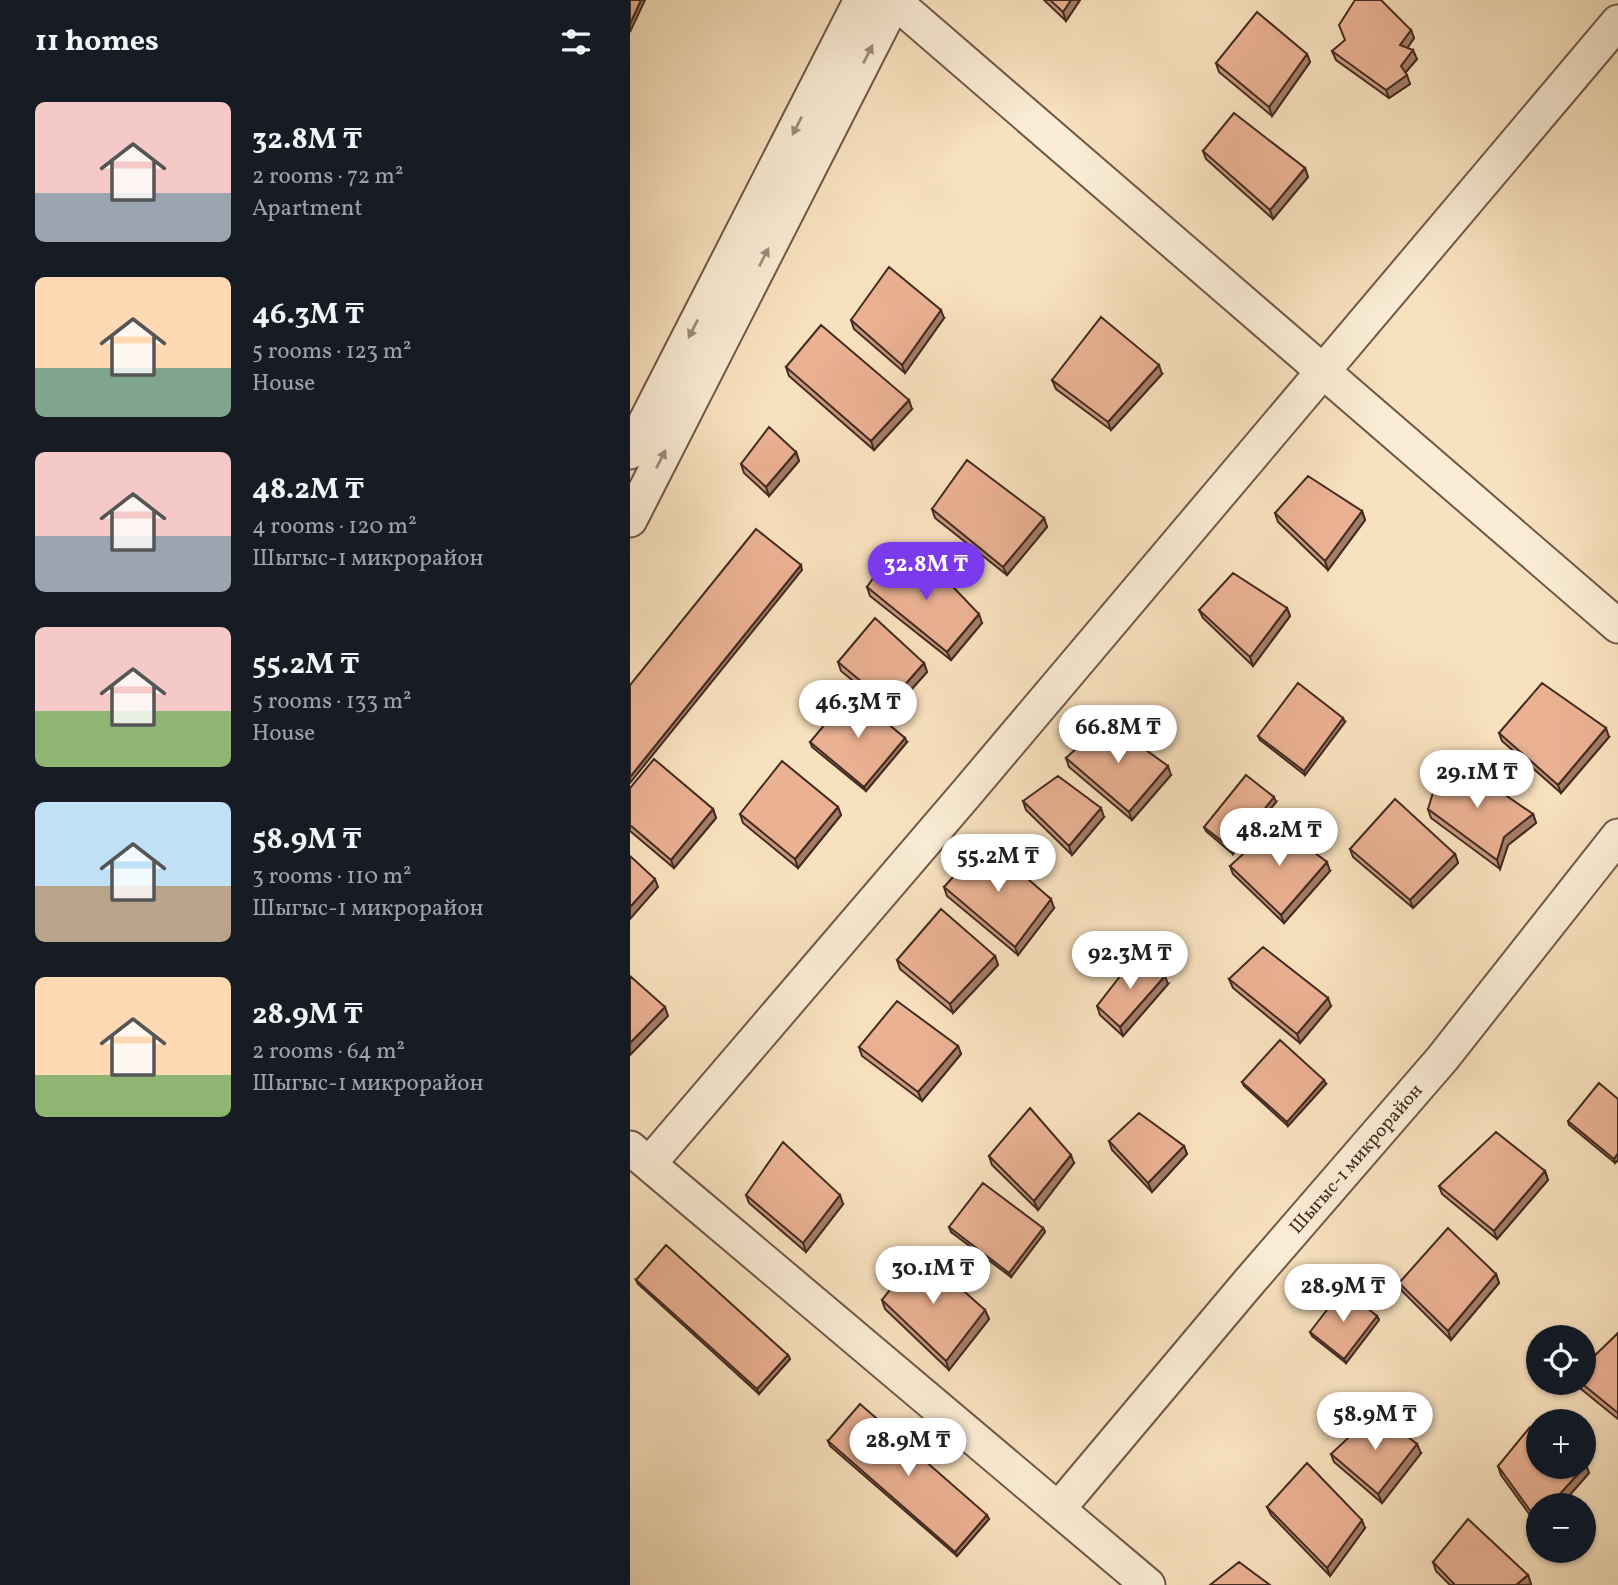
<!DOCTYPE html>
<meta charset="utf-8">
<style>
:root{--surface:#171b24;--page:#20242c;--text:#f1f3f6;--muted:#9ea1a6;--accent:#7c3aed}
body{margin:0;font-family:Vollkorn,serif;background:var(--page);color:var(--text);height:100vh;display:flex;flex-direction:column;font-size:26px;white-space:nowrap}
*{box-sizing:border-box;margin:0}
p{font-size:23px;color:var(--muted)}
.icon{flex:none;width:38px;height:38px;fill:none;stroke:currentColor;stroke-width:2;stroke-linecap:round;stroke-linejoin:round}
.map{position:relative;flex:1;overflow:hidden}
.details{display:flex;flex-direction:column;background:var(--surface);width:630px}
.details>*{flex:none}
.fabs{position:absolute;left:896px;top:1325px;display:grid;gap:14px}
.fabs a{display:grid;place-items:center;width:70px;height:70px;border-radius:50%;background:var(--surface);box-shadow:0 2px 5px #0004;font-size:35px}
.price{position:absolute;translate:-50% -60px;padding:0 16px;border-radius:24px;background:#fff;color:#222;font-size:23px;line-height:46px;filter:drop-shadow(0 2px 4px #0008)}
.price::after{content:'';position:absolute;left:50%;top:42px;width:21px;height:16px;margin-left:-10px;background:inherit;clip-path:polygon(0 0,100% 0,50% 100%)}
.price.on{background:var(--accent);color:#fff}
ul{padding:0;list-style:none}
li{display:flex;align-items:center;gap:21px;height:175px;padding:0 35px}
li span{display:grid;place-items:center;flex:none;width:196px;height:140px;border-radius:10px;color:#555}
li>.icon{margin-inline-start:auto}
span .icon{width:84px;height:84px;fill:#fffc;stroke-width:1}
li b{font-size:30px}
h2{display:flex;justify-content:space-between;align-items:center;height:84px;padding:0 35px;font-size:30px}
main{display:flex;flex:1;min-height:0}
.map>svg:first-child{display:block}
</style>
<main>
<section class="details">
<h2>11 homes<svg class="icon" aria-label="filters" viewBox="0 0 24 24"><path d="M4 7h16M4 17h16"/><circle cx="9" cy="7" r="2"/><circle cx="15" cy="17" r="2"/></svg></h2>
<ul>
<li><span style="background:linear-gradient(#f6c9c9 65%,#9aa5b1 0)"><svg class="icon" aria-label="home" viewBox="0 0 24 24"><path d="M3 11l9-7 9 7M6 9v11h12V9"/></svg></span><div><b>32.8M ₸</b><p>2 rooms · 72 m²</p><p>Apartment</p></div></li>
<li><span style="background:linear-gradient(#ffd9b3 65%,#7fa58c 0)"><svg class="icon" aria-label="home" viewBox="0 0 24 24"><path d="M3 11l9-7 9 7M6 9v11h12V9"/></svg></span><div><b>46.3M ₸</b><p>5 rooms · 123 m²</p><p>House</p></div></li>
<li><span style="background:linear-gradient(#f6c9c9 60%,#9aa5b1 0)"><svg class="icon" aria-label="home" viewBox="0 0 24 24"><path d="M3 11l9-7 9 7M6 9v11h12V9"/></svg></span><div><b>48.2M ₸</b><p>4 rooms · 120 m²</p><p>Шыгыс-1 микрорайон</p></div></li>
<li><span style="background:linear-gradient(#f6c9c9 60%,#8fb573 0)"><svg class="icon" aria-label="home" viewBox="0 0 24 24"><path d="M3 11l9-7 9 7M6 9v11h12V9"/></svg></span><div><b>55.2M ₸</b><p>5 rooms · 133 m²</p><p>House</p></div></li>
<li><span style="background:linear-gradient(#bfe0f5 60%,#b9a48a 0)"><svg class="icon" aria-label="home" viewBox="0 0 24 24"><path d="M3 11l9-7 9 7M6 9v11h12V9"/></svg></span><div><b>58.9M ₸</b><p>3 rooms · 110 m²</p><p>Шыгыс-1 микрорайон</p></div></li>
<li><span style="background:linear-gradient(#ffd9b3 70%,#8fb573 0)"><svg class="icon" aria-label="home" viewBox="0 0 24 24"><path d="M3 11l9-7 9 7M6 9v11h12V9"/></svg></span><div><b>28.9M ₸</b><p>2 rooms · 64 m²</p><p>Шыгыс-1 микрорайон</p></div></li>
</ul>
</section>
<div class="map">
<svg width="988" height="1585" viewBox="0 0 988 1585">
<rect width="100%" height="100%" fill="#f8e1be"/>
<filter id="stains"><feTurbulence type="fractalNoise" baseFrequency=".00286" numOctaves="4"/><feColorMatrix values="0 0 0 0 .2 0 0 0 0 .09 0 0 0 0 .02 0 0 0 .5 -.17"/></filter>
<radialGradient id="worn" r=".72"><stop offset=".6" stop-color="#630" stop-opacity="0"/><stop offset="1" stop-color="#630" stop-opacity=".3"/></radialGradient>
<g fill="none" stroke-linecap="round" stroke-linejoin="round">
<defs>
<path id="minor" d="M263,0L988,626
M0,452L231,0
M0,520L265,0
M0,1148L518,1585
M19,1164L335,795L988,22
M429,1508L619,1282L812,1059L988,836"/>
</defs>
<use href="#minor" stroke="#705849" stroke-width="37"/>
<use href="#minor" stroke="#faecd5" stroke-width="33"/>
</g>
<path fill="#c9987e" stroke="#432b22" stroke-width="2" d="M414,0H450L436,21Z
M781,30L784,38L777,48L787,59L775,73L780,84L759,98L706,60L702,51Z
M677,54L680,62L642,116L589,72L586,63Z
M573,151L675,168L678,177L643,219L576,159Z
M314,318L275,373L224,329L221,320Z
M156,367L282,409L244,450L159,376Z
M532,374L481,430L426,389L422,380Z
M166,452L169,461L139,496L114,473L111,464Z
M302,509L414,518L417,527L377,575L305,518Z
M732,511L735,520L698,570L648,522L645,513Z
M237,587L352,623L321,660L240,596Z
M657,608L660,616L623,666L573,618L569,610Z
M208,662L294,663L297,672L261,712L211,671Z
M715,722L675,775L630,740L628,736Z
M869,733L979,737L931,793L872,741Z
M180,742H277L236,791L182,747Z
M436,758L541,775L502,820L439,767Z
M0,788L83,809L86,818L44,868L0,831Z
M393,801L474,817L442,855L396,810Z
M646,802L603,854L576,831L574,827Z
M208,807L211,815L168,868L113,823L110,814Z
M798,809L903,814L906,823L878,845L870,869L801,818Z
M720,849L825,854L828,863L783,908L723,857Z
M600,866L700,871L654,923L603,874Z
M314,887L424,908L388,955L317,896Z
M365,956L368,965L323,1013L270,969L267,960Z
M599,979L701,1006L670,1043L603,988Z
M538,984L493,1036L470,1015L467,1006Z
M328,1046L331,1054L292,1101L232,1056L229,1047Z
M612,1082L696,1084L658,1126L614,1086Z
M988,1099V1160L985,1163L939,1125L938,1121Z
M479,1141L554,1146L557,1154L522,1192L482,1150Z
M359,1156L444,1163L408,1210L362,1165Z
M915,1171L918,1180L867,1239L812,1194L809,1186Z
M116,1195L213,1204L176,1252L119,1203Z
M319,1227L413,1228L415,1232L381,1277L321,1232Z
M866,1274L869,1283L821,1340L772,1291L769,1283Z
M6,1280L158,1355L160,1359L129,1394L8,1284Z
M252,1300L355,1310L359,1319L319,1370L255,1309Z
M747,1316L749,1320L716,1363L682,1336L680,1332Z
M988,1333V1419L946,1385L945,1382H954Z
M198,1441L359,1519L327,1556L200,1446Z
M791,1453L752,1503L704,1462L701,1454Z
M956,1465L959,1473L931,1505H908V1526L871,1475L868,1466Z
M637,1507L735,1528L700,1576L641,1515Z
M803,1562L898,1575L901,1584L899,1585H820L806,1571Z"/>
<path fill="#a47c67" stroke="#432b22" stroke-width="2" d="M11,0H15L0,32V24Z
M441,0H450L436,21L433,12Z
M781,30L784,38L774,53L770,45Z
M783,50L787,59L774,74L771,66Z
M677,54L680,62L642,116L639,107Z
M777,75L780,84L759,98L756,90Z
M675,168L678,177L643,219L640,210Z
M311,310L314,318L275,373L272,365Z
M529,365L532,374L481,430L478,422Z
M279,400L282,409L244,450L241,441Z
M166,452L169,461L139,496L136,487Z
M732,511L735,520L698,570L695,561Z
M414,518L417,527L377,575L373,567Z
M171,565L172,570L0,783V777Z
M657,608L660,616L623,666L620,657Z
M349,614L352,623L321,660L317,652Z
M294,663L297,672L261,712L258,704Z
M713,718L715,722L675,775L674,771Z
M976,728L979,737L931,793L928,785Z
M275,738L277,742L236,791L234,787Z
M538,766L541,775L502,820L499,812Z
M644,797L646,802L603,854L602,849Z
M208,807L211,815L168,868L165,859Z
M471,808L474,817L442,855L439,846Z
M83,809L86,818L44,868L41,860Z
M903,814L906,823L878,845L870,869L867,860L874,837Z
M825,854L828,863L783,908L780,900Z
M697,862L700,871L654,923L651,915Z
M25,879L28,887L0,919V907Z
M421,899L424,908L388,955L385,947Z
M365,956L368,965L323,1013L320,1004Z
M535,976L538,984L493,1036L490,1027Z
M698,998L701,1006L670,1043L667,1034Z
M35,1007L38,1016L0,1055V1043Z
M328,1046L331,1054L292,1101L288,1092Z
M694,1080L696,1084L658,1126L657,1122Z
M554,1146L557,1154L522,1192L518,1183Z
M988,1153V1160L985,1163L984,1159Z
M441,1155L444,1163L408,1210L404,1201Z
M915,1171L918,1180L867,1239L864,1231Z
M210,1195L213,1204L176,1252L173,1243Z
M413,1228L415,1232L381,1277L379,1273Z
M866,1274L869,1283L821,1340L818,1331Z
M355,1310L359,1319L319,1370L316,1361Z
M747,1316L749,1320L716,1363L714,1359Z
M158,1355L160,1359L129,1394L127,1389Z
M787,1444L791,1453L752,1503L748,1494Z
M956,1465L959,1473L931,1505H920Z
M357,1515L359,1519L327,1556L325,1552Z
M732,1520L735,1528L700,1576L697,1568Z
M898,1575L901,1584L899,1585H886Z"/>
<path fill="#eab193" stroke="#432b22" stroke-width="2" d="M0,0H11L0,24Z
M420,0H441L433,12Z
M725,0H751L781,30L770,45L783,50L771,66L777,75L756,90L702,51L715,40L709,25Z
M627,12L677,54L639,107L586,63Z
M604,113L675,168L640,210L573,151Z
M259,267L311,310L272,365L221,320Z
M471,317L529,365L478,422L422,380Z
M191,325L279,400L241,441L156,367Z
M139,427L166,452L136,487L111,464Z
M337,460L414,518L373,567L302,509Z
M678,476L732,511L695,561L645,513Z
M126,529L171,565L0,777V685Z
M284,562L302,565L349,614L317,652L237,587L252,565L268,573Z
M603,573L657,608L620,657L569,610Z
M245,618L294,663L258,704L208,662Z
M668,683L713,718L674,771L628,736Z
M912,683L976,728L928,785L869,733Z
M221,693L275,738L234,787L180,742Z
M476,721L538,766L499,812L436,758Z
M24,759L83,809L41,860L0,825V788Z
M152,761L208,807L165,859L110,814Z
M832,765L903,814L874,837L867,860L798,809L805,786Z
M616,775L644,797L602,849L574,827Z
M428,776L471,808L439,846L393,801Z
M765,799L825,854L780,900L720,849Z
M646,824L697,862L651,915L600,866Z
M355,842L421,899L385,947L314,887Z
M0,856L25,879L0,907Z
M311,909L365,956L320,1004L267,960Z
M633,947L698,998L667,1034L599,979Z
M505,957L535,976L490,1027L467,1006Z
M0,976L35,1007L0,1043Z
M267,1001L328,1046L288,1092L229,1047Z
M650,1040L694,1080L657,1122L612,1082Z
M969,1083L988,1099V1153L984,1159L938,1121Z
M400,1108L441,1155L404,1201L359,1156Z
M509,1113L554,1146L518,1183L479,1141Z
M866,1132L915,1171L864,1231L809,1186Z
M153,1142L210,1195L173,1243L116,1195Z
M353,1183L413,1228L379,1273L319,1227Z
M818,1228L866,1274L818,1331L769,1283Z
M36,1245L158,1355L127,1389L6,1280Z
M290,1252L355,1310L316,1361L252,1300Z
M713,1289L747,1316L714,1359L680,1332Z
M988,1333V1413L950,1382H954V1366Z
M230,1404L357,1515L325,1552L198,1441Z
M746,1412L787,1444L748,1494L701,1454Z
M900,1427L908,1432V1466H954V1463L956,1465L920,1505H908V1519L907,1520L868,1466Z
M677,1463L732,1520L697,1568L637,1507Z
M838,1519L898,1575L886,1585H825L803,1562Z
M609,1562L640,1585H580Z"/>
<defs><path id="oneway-solid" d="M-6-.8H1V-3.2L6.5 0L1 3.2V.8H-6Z" transform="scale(1.75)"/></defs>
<g fill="#9e8c7c">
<use href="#oneway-solid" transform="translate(238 54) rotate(-63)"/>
<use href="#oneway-solid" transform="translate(167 126) rotate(117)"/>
<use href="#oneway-solid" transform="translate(134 257) rotate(-63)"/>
<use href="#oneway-solid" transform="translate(63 329) rotate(117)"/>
<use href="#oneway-solid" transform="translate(31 459) rotate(-63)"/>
</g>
<g text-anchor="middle" stroke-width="5" stroke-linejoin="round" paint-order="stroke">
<g font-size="19" fill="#432b22" stroke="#faecd5">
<text transform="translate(725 1158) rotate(-49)" y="7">Шыгыс-1 микрорайон</text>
</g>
</g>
<rect width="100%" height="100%" filter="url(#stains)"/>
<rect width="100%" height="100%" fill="url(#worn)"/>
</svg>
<div class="fabs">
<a><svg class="icon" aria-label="locate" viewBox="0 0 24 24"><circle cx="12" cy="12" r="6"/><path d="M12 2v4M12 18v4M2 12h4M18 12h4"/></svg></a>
<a>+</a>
<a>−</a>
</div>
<b class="price on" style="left:296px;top:602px">32.8M ₸</b>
<b class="price" style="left:228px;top:740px">46.3M ₸</b>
<b class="price" style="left:488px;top:765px">66.8M ₸</b>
<b class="price" style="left:847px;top:810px">29.1M ₸</b>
<b class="price" style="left:649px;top:868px">48.2M ₸</b>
<b class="price" style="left:368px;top:894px">55.2M ₸</b>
<b class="price" style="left:500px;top:991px">92.3M ₸</b>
<b class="price" style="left:303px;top:1306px">30.1M ₸</b>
<b class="price" style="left:713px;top:1324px">28.9M ₸</b>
<b class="price" style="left:745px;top:1452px">58.9M ₸</b>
<b class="price" style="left:278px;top:1478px">28.9M ₸</b>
</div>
</main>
